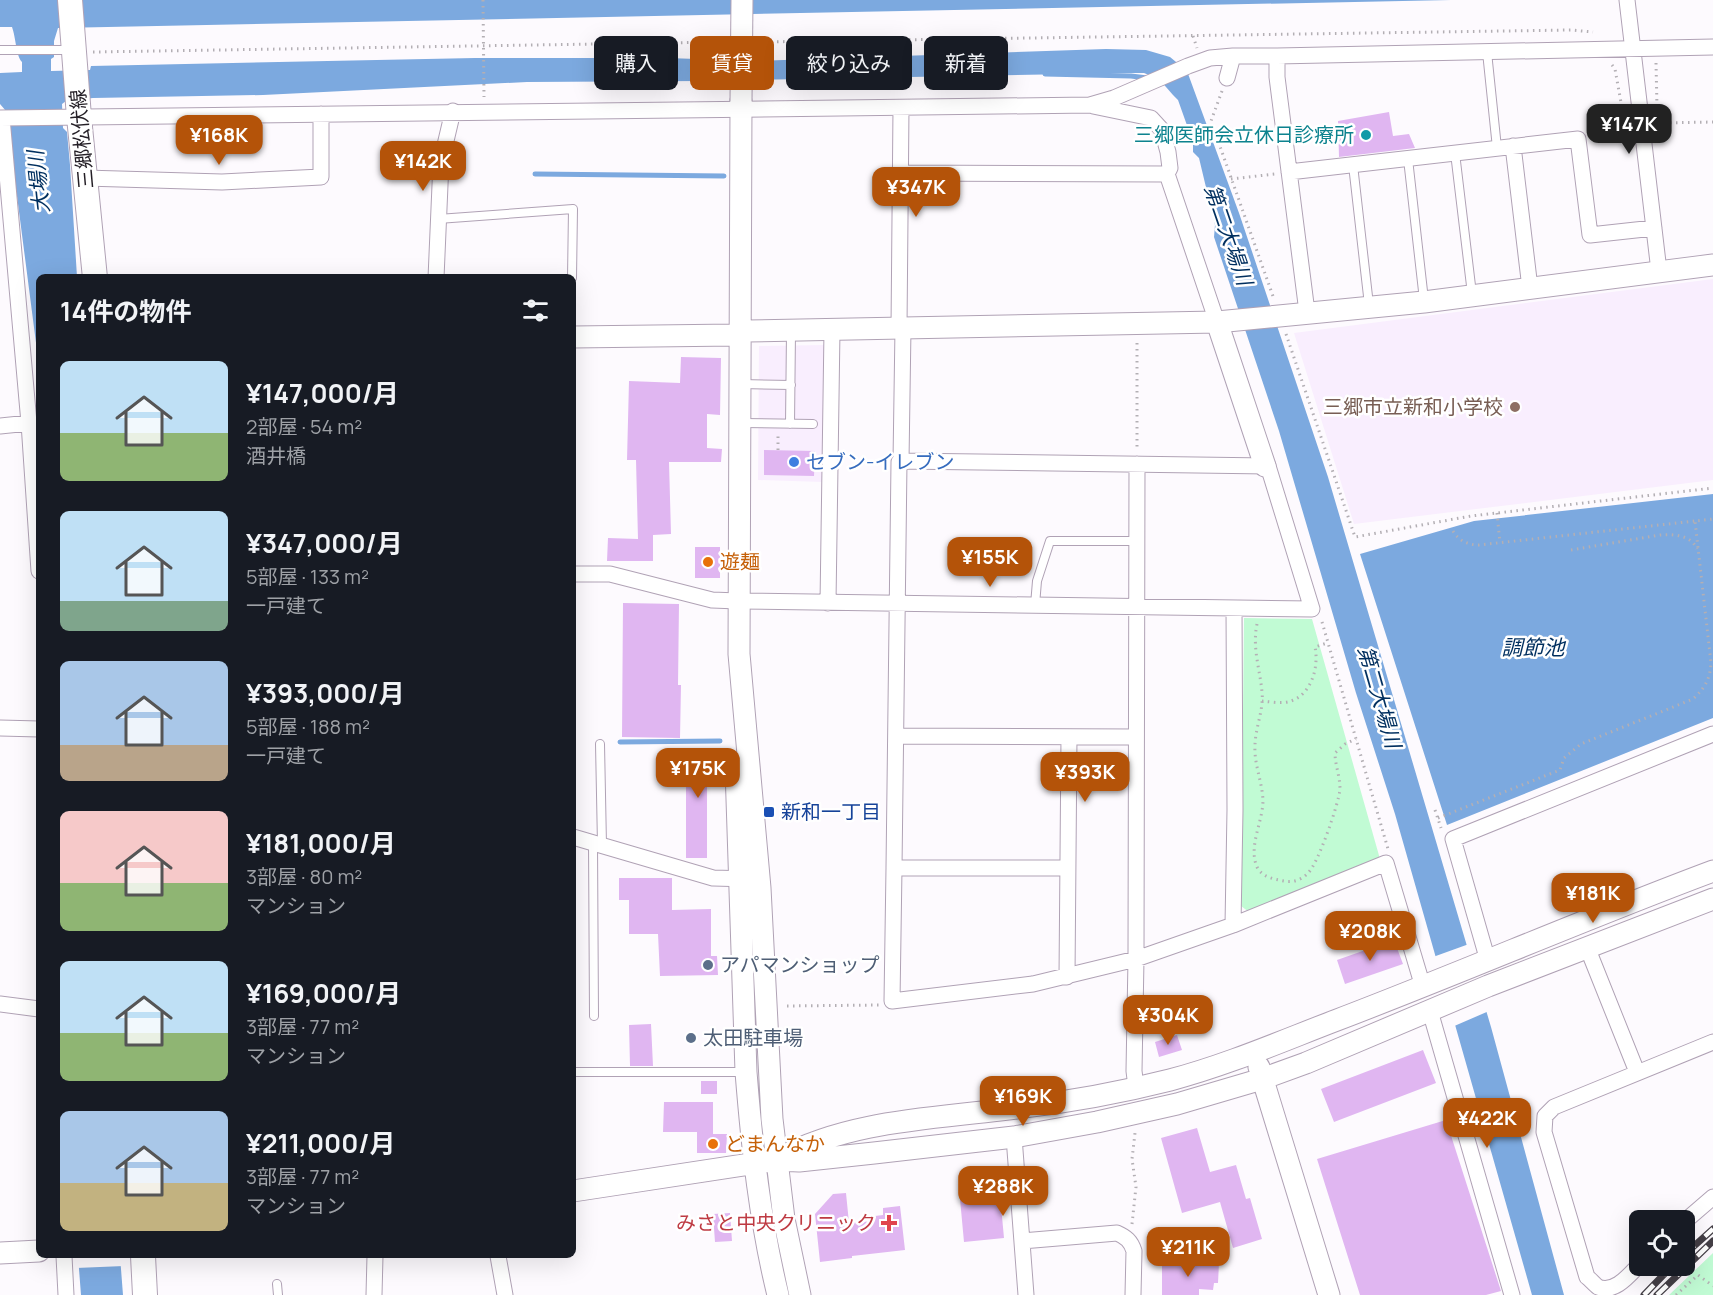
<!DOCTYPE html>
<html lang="ja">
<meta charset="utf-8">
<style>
:root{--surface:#171b24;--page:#20242c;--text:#f1f3f6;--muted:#9ea1a6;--accent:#b45309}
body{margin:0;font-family:Manrope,"Noto Sans JP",sans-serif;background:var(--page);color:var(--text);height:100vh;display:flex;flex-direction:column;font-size:22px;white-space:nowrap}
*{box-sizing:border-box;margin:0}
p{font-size:20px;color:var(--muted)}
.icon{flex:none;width:33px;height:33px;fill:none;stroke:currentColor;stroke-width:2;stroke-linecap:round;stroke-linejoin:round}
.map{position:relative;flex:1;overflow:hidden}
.panel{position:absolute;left:36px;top:274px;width:540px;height:984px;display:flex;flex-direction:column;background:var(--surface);border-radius:9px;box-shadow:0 6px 24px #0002}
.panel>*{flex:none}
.guide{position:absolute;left:594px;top:36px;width:570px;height:54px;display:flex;gap:12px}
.buttons{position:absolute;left:1629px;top:1210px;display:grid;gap:12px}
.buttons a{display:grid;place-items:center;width:66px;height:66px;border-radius:9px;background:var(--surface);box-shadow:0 6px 24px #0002;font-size:30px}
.price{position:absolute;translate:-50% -51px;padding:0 14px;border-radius:12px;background:var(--accent);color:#fff;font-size:20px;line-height:39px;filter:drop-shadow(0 2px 3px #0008)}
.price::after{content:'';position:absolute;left:50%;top:36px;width:18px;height:14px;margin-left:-9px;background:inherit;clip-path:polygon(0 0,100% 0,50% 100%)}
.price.selected{background:#222;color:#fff}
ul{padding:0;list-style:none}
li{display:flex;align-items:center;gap:18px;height:150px;padding:0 24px}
li span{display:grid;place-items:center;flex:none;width:168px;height:120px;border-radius:9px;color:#555}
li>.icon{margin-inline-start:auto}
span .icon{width:72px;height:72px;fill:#fffc;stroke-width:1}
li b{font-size:26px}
h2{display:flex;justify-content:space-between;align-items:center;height:72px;padding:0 24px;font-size:26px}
.tag{padding:0 21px;border-radius:9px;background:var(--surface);box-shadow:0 6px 24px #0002;font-size:21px;line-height:54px}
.tag.selected{background:var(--accent);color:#fff}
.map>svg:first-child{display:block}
</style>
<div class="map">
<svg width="1713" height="1295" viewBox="0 0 1713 1295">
<rect width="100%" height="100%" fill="#fdfafe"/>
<path fill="#f9eefe" d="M1713,279V480L1354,524L1294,333Z
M825,345L823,482L758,480L759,346Z"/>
<path fill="#c1fbd4" d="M1244,618L1312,619L1380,859L1249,912L1241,906Z
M1713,1253V1295H1669Z"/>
<path fill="#7ca9df" d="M0,0H1451L58,28L54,41V57L51,59V71L90,70L91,66L475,58H668L753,61L1106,49L1146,50L1170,57L1187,71L1239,213L1328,477L1491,1027L1564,1295H1532L1395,814L1356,693L1279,431L1214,237L1215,225L1199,158L1193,152V144L1189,138V131L1178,100L1173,95L1159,79L1144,73H1127L702,81L527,82L263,95L93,98L66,101L62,104L63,128L67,132L70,165L77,277L39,278V366L6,111L0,104V73L22,72V62C16,56 16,38 12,27H0Z
M1713,494V718L1447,825L1360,554L1474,521Z
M78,1256H120L123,1295H81Z"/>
<path fill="#fdfafe" d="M1469,944L1489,1011L1452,1027L1433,957Z
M75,1256H123L124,1266L76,1268Z"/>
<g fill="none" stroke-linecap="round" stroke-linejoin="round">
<path stroke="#7ca9df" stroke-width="5" d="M1045,74L1131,76L1147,78
M535,174L724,176
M620,742L720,741"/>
</g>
<path fill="#e0b6f1" d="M1389,112L1393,136L1409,134L1415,148L1339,157L1338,121Z
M681,357L721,358L720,415L707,414V448L722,449L721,462H669L671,534L653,535V561H607L608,538L638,539L636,460H627L629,381L680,383Z
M764,450L815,451L814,476L764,475Z
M695,547H720V578H695Z
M623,603L679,604L678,685H681L680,738L622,737Z
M686,748H716V773H707V858H686Z
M619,878H672V910L711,909V956H717L718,975L660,976L658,934H629V900H619Z
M1394,940L1403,964L1345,984L1337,960Z
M651,1024L653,1066H630L629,1025Z
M1177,1035L1182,1050L1159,1057L1155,1042Z
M1423,1050L1436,1083L1334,1122L1321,1089Z
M701,1081H717V1094H701Z
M664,1102H713V1134H727L726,1153H697V1132H663Z
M1446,1120L1501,1291L1486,1295H1360L1317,1159Z
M1197,1128L1210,1172L1236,1165L1246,1199L1250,1198L1262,1239L1233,1248L1220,1202L1182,1213L1161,1138Z
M846,1193L849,1223L875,1221V1216L883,1215V1208L900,1206L905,1250L852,1256V1258L820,1262L815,1214L833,1194Z
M1000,1195L1004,1238L964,1242L960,1199Z
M730,1213L732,1241L715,1242L713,1214Z
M1162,1262L1219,1263L1218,1283H1214L1213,1290L1199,1289V1295H1162Z"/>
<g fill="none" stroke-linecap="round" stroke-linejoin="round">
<defs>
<path id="lane" d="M0,50H72
M1487,52L1497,148
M1455,153L1472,294
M1408,159L1424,300
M392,161L441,162
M1353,165L1369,305
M438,219L573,209L572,278
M741,384L791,385
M741,423L813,424
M790,424L791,332
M1035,605L1037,581L1050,541H1137
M600,744L602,845
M593,843L594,1016
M573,1072H745
M277,1284L278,1295"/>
<path id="street" d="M1627,0L1659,271
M1277,56V77L1307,312
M1227,78L1233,56
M1093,106L1151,118L1162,130L1168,152L1170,168L1167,174L1217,322
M0,118L1090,105L1114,98L1188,66L1210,58L1233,56H1277L1713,47
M2,118L29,423L39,571
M1513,146L1530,288
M1289,172L1578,139L1590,235L1654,228
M899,173L1167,174
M85,178L222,182L321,177V114
M436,278L441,162L453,111
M899,328L901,108
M0,426L29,423
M573,574H610L712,600L738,601L1312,609L1268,466L901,461L903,328
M828,603L832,330
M0,728L39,729
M896,736L1136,737
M573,837L713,878L750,879
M894,868L899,462L901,461
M1068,868H894L892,1001L1033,984L1136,959L1233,925L1386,863L1423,987
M1233,925L1235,810L1234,608
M1587,947L1637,1072
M1488,961L1453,839L1713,734
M1067,977L1069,737
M0,1004L39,1009
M1430,1011L1512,1295
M1136,1087L1134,1071L1136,959L1137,464
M1014,1137L1026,1295
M1684,1222L1713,1197
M1022,1241L1117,1233C1126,1237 1131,1241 1134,1251L1133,1295
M64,1256L66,1295
M498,1256L505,1295
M1640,1264C1630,1274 1615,1294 1598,1287C1595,1285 1590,1279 1587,1277L1544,1132L1545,1116L1554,1107L1713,1042
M374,1295L375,1256"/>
<path id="secondary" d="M741,101L739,654L760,888L772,1119L784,1219L800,1295
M1217,322L1265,466
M573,337L734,335L747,331L1217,322L1424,302L1713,265
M736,769L746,1072C752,1147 760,1222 778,1295
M1259,1067L1329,1295
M780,1158C846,1122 926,1119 1000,1110C1056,1104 1115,1094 1170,1080C1227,1065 1282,1041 1337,1020C1463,972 1587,918 1713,871
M573,1191L777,1160L799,1161L874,1153L1014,1137L1097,1122L1177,1104L1262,1079L1306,1063L1488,986L1713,899
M0,1253L39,1251"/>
<path id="primary" d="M70,0L79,117L95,278
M143,1256L145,1295"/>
</defs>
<use href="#lane" stroke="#b0a2b5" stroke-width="10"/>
<use href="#street" stroke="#b0a2b5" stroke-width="17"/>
<use href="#secondary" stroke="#b0a2b5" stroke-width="23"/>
<use href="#primary" stroke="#b0a2b5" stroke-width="26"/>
<path stroke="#b3afb4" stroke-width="3" stroke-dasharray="1.5 4.5" stroke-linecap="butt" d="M483,0L484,97
M1193,36L1197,48
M759,42L1571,30L1593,32
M93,52L723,42
M1656,63L1657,107
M1612,65L1615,69L1622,108
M1222,91L1211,121L1274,299
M1658,123L1713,122
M1591,134L1626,131
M1231,179L1275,174
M1286,334L1355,537L1471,516L1713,488
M1137,343V450
M778,450V434
M1497,513L1500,543
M1453,531C1459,541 1468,545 1479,545L1695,521
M1571,550L1660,535C1674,534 1691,535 1697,549
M1322,622L1388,849
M1257,624C1252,648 1260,669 1262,692C1264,710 1255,728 1255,746C1254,764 1262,781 1263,800C1263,822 1248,846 1257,867C1262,877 1273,879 1284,881C1292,883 1302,880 1308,873C1318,864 1339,803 1340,789C1340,776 1335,765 1335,753L1345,744L1356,739
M1262,701C1271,702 1283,704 1291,701C1312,694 1319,666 1315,647L1327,643
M1435,810L1441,828
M1438,818L1560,770L1564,758L1581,744L1693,699C1705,688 1710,679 1711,663L1695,521L1713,519
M787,1006L879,1005
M1132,1224L1136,1187L1132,1159L1135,1133
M1676,1295L1698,1275L1713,1286"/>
<use href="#lane" stroke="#fff" stroke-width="8"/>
<use href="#street" stroke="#fff" stroke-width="15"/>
<use href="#secondary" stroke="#fff" stroke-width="21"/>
<use href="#primary" stroke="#fff" stroke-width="24"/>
<defs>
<path id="rail" d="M1684,1255L1713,1229
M1644,1295L1672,1266
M1657,1295L1713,1241"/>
</defs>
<use href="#rail" stroke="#443f46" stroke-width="7"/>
<use href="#rail" stroke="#fff" stroke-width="4.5" stroke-dasharray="14" stroke-linecap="butt"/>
<defs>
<path id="secondary-bridge" d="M741,101L742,0"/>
</defs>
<use href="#secondary-bridge" stroke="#b0a2b5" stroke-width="23" stroke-linecap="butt"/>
<use href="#secondary-bridge" stroke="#fff" stroke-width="21"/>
</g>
<circle fill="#0f9aa8" stroke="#fff" stroke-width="2" cx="1366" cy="135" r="6"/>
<circle fill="#8d6e63" stroke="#fff" stroke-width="2" cx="1515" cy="407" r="6"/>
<circle fill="#3f7fe0" stroke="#fff" stroke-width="2" cx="794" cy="462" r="6"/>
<g fill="#e8710a" stroke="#fff" stroke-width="2">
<circle cx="708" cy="562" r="6"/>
<circle cx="713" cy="1144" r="6"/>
</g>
<rect fill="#1a4fb4" stroke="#fff" stroke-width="2" x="763" y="806" width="12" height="12" rx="3"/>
<g fill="#5c6f8a" stroke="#fff" stroke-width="2">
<circle cx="708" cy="965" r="6"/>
<circle cx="691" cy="1038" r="6"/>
</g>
<path fill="#e0444e" stroke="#fff" stroke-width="2" d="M886 1214h6v6h6v6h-6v6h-6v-6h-6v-6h6z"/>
<g text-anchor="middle" stroke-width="5" stroke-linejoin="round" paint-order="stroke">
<g font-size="20" fill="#0d838f" stroke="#fff" text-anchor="end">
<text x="1354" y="142">三郷医師会立休日診療所</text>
</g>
<g font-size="20" fill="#241f26" stroke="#fff">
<text transform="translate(82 139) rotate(-95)" y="7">三郷松伏線</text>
</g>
<g font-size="20" fill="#785e54" stroke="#fff" text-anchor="end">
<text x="1503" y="414">三郷市立新和小学校</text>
</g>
<g font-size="20" fill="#366cbe" stroke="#fff" text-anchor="start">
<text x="806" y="469">セブン-イレブン</text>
</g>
<g font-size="20" fill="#c56008" stroke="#fff" text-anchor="start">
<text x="720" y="569">遊麺</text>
<text x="725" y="1151">どまんなか</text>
</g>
<g font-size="20" fill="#164399" stroke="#fff" text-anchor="start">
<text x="781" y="819">新和一丁目</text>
</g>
<g font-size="20" fill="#4e5e75" stroke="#fff" text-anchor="start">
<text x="720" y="972">アパマンショップ</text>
<text x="703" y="1045">太田駐車場</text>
</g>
<g font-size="20" fill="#be3a42" stroke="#fff" text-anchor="end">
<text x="876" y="1230">みさと中央クリニック</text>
</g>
<g font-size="21" font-style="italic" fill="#002f5f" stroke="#fff">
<text transform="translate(39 182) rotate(-96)" y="7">大場川</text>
<text transform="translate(1228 235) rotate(71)" y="7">第二大場川</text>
<text x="1533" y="655">調節池</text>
<text transform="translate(1379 697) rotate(74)" y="7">第二大場川</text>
</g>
</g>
</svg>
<div class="buttons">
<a><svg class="icon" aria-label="locate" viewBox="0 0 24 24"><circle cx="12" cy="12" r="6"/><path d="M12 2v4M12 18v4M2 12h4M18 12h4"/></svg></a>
</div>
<b class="price selected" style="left:1629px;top:155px">¥147K</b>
<b class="price" style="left:219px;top:166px">¥168K</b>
<b class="price" style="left:423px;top:192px">¥142K</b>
<b class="price" style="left:916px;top:218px">¥347K</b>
<b class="price" style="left:990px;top:588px">¥155K</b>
<b class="price" style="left:698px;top:799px">¥175K</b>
<b class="price" style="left:1085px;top:803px">¥393K</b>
<b class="price" style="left:1593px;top:924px">¥181K</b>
<b class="price" style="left:1370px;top:962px">¥208K</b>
<b class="price" style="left:1168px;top:1046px">¥304K</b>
<b class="price" style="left:1023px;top:1127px">¥169K</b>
<b class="price" style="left:1487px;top:1149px">¥422K</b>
<b class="price" style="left:1003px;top:1217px">¥288K</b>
<b class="price" style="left:1188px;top:1278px">¥211K</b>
<div class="guide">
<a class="tag">購入</a>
<a class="tag selected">賃貸</a>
<a class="tag">絞り込み</a>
<a class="tag">新着</a>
</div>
<section class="panel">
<h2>14件の物件<svg class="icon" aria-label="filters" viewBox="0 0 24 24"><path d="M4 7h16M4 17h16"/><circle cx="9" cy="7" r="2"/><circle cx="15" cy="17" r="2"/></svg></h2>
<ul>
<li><span style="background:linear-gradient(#bfe0f5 60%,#8fb573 0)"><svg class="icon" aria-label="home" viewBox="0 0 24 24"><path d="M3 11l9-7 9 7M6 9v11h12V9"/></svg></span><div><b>¥147,000/月</b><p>2部屋 · 54 m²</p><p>酒井橋</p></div></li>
<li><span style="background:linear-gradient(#bfe0f5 75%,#7fa58c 0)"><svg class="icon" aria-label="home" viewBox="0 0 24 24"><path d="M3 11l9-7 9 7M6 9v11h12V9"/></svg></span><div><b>¥347,000/月</b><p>5部屋 · 133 m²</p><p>一戸建て</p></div></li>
<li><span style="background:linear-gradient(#a9c7e8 70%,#b9a48a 0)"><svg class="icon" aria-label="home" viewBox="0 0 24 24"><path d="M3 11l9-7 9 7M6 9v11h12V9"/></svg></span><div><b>¥393,000/月</b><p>5部屋 · 188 m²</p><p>一戸建て</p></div></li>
<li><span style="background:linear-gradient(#f6c9c9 60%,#8fb573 0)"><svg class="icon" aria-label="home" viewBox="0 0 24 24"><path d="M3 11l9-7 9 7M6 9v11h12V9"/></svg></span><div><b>¥181,000/月</b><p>3部屋 · 80 m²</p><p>マンション</p></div></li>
<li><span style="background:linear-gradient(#bfe0f5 60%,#8fb573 0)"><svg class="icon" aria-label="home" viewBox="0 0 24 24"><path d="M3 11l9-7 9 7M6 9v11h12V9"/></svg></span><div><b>¥169,000/月</b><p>3部屋 · 77 m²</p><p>マンション</p></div></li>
<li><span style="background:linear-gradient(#a9c7e8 60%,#c2b280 0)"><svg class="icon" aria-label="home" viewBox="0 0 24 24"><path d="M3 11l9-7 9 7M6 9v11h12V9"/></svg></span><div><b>¥211,000/月</b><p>3部屋 · 77 m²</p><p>マンション</p></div></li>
</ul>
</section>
</div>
